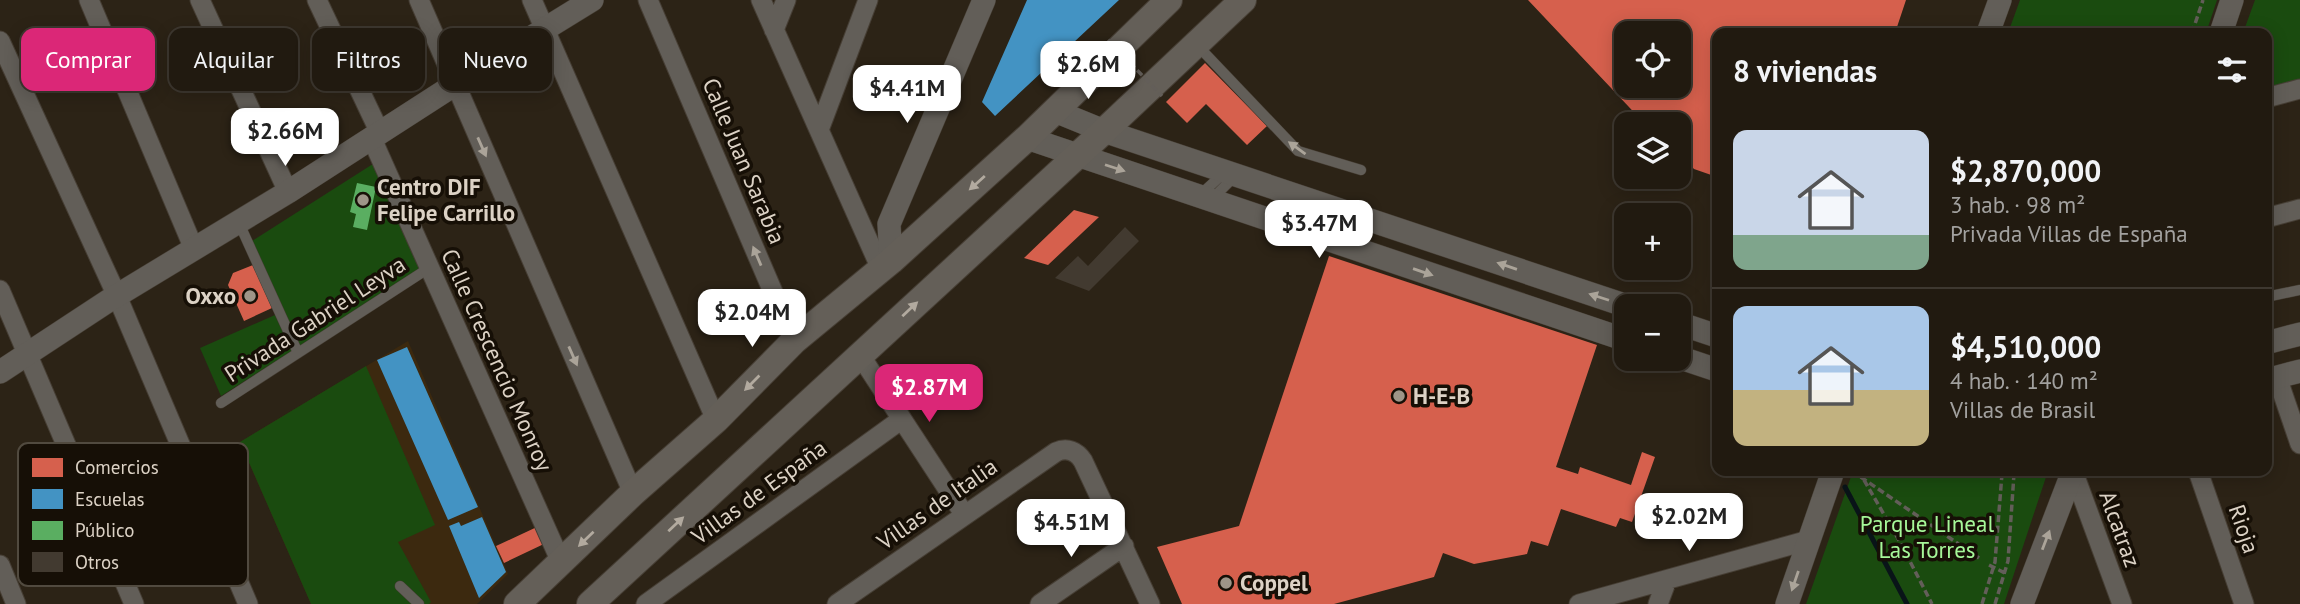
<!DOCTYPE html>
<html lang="es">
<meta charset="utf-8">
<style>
:root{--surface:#211a10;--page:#292319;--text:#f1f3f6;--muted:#a2a19f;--line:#3e3830;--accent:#db2777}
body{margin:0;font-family:"PT Sans",sans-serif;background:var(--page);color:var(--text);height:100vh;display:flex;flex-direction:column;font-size:26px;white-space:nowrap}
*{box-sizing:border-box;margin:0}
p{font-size:23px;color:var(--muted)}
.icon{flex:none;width:38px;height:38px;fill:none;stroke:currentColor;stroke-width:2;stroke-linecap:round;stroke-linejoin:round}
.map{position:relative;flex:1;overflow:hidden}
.details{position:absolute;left:1712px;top:28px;width:560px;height:448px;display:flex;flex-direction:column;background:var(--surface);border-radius:14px;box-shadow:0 4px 18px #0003,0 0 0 2px var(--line)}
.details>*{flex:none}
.hud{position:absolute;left:21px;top:28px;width:665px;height:63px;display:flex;gap:14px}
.buttons{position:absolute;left:1614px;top:21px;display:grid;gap:14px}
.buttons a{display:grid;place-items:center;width:77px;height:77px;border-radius:14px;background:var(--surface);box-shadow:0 4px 18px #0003,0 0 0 2px var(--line);font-size:35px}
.price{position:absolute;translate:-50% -60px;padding:0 16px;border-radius:14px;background:#fff;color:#222;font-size:23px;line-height:46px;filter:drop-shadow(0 2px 4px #0008)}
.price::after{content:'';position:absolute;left:50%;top:42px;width:21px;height:16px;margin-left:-10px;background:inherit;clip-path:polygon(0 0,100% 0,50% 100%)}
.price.selected{background:var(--accent);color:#fff}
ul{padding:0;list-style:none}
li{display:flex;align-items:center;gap:21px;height:175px;padding:0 21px}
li+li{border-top:2px solid var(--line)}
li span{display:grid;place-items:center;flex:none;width:196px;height:140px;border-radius:14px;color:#555}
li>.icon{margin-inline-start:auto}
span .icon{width:84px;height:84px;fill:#fffc;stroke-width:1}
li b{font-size:30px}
h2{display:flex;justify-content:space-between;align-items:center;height:84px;padding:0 21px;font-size:30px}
.chip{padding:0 24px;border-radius:14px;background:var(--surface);box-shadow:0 4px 18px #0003,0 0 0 2px var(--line);font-size:24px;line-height:63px}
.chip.selected{background:var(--accent);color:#fff}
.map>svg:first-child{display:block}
</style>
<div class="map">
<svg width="2300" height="604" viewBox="0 0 2300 604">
<rect width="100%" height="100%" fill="#2c2316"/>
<path fill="#3c290f" d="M408,341L508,574L477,604H311L240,442Z"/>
<path fill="#1a4b0f" d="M2020,0H2217L2206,33H2008Z
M2255,0H2300V80L2266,89V33H2243Z
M376,162L422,267L300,346L252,241Z
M275,315L292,351L221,396L200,348Z
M366,366L435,525L398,542L431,602L429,604H311L240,442Z
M1853,471H2048L2004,604H1806Z"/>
<path fill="#d6604d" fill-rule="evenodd" d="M1528,0H1906L1895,33H1717V177L1694,169L1678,152V124H1645ZM1626,33H1678V86H1626Z
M1205,63L1267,126L1247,145L1206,104L1187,123L1166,102Z
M1074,210L1099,217L1048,265L1024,258Z
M1329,256L1597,345L1556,467L1578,474L1580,467L1631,485L1642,452L1655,457L1632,522L1620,518L1616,527L1561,509L1548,546L1531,541L1527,554L1474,564L1443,553L1434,577L1334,604H1182L1157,547L1239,526Z
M253,265L272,308L244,321L228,285L233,273Z
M539,526L546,543L504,563L496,546Z"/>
<path fill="#4393c3" d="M1027,0H1119L995,116L982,102Z
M407,347L478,507L448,520L377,360Z
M482,517L506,572L479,598L449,526L459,522L461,526Z"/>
<path fill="#5aae61" d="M357,183L376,187L367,230L353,227L356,214L350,212Z"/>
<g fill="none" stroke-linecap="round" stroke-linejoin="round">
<path stroke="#091418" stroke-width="5" d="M1845,487L1907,604"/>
</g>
<path fill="#423a30" d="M1125,227L1139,241L1089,291L1055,278L1078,256L1088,266Z"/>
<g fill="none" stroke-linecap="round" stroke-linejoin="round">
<defs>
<path id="service" d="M1197,45L1298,151L1361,170
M1200,195L1225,172
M1211,200L1235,176
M239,223L298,353
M2266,297L2300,290
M221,403L429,268
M400,586L419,604"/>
<path id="minor" d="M89,0L194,249
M200,0L288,192
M317,0L380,133
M419,0L633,493
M532,0L716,420
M648,0L794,341
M761,0L881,269
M774,30L786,0
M0,41L117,296L248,604
M2266,98L2300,89
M819,130L868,0
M372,139L561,562
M2266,218L2300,209
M0,290L134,604
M860,355L964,514
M2277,377L2300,444
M2073,471L2122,604
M2198,471L2244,604
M0,565L16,604
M646,604L902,419
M837,604L1056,452C1067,447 1077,451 1083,461L1150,604
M1040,604L1124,546
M1579,604L1809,540
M1658,604L1667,580"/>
<path id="tertiary" d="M1988,33L2000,0
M2221,33L2232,0
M1055,111L1104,131L1627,306
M1027,138L1626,340
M891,261L889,224L984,0
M1678,323L1717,336
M2266,343L2300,334
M1678,357L1717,370
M0,372L108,301L288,192L454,85L592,0
M2266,380L2300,371
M1787,604L1833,471
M2022,604L2073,471"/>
<path id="secondary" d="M517,604L633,493L716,420L794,341L891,261L1027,138L1169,0
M590,604L1104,131L1243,0"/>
</defs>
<use href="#service" stroke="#463e34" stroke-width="11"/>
<use href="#minor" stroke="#463e34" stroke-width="21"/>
<use href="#tertiary" stroke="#463e34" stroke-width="24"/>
<use href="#secondary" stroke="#463e34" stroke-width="28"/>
<path stroke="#635e59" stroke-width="3.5" stroke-dasharray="7 3.5" stroke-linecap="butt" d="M2192,33L2203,0
M1852,471L1979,558
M1864,480L1900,542L1932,604
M1989,565L2005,573
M1982,604L1995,562L2002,474
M1995,604L2008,561L2014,474"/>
<use href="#service" stroke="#625e58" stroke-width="10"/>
<use href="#minor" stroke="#625e58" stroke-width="19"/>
<use href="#tertiary" stroke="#625e58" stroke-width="23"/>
<use href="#secondary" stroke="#645f58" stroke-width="26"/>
<path stroke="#635e59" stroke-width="3.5" stroke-dasharray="7 3.5" stroke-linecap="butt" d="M1108,40L1162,96"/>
</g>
<defs><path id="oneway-solid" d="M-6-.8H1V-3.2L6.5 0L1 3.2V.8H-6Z" transform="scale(1.75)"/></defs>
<g fill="#aba499">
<use href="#oneway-solid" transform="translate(482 147) rotate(66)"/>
<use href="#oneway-solid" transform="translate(1297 148) rotate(-144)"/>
<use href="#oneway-solid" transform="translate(1115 168) rotate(18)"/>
<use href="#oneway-solid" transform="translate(757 256) rotate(-113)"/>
<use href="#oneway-solid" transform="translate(1507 266) rotate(-161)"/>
<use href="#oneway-solid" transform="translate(1423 272) rotate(19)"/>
<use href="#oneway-solid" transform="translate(1599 297) rotate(-162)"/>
<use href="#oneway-solid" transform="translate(573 356) rotate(66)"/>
<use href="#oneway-solid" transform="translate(2046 540) rotate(-69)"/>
<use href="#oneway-solid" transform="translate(1795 581) rotate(109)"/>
</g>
<g fill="#b2aa9f">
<use href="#oneway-solid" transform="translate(977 183) rotate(138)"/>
<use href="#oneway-solid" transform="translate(910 309) rotate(-43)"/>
<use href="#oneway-solid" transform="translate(752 383) rotate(135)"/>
<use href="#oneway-solid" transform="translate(676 524) rotate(-43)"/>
<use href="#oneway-solid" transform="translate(586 539) rotate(136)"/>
</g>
<g fill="#9e9588" stroke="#160f06" stroke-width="2.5">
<circle cx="363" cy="200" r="7"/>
<circle cx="250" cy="296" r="7"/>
<circle cx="1399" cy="396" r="7"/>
<circle cx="1226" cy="583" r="7"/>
</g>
<g text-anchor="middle" stroke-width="7" stroke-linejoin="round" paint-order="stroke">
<g font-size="23" fill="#dcd2c5" stroke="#160f06">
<text transform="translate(744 161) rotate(67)" y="8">Calle Juan Sarabia</text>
<text transform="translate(315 319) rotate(-33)" y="8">Privada Gabriel Leyva</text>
<text transform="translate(497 360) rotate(66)" y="8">Calle Crescencio Monroy</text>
<text transform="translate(759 492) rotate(-36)" y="8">Villas de España</text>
<text transform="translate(937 504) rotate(-35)" y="8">Villas de Italia</text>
<text transform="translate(2120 529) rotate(70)" y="8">Alcatraz</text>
<text transform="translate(2244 529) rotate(71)" y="8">Rioja</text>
</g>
<g font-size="23" font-weight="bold" fill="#dcd2c5" stroke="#160f06" text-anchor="start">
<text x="377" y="195">Centro DIF<tspan x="377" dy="26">Felipe Carrillo</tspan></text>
<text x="236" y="304" text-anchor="end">Oxxo</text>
<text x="1413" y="404">H-E-B</text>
<text x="1240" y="591">Coppel</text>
</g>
<g font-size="23" fill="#a6f899" stroke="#160f06">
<text x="1927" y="532">Parque Lineal<tspan x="1927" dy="26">Las Torres</tspan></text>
</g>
</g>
<rect x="18" y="443" width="230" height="143" rx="10" fill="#160f06" stroke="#514a3f" stroke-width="2"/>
<rect x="32" y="458" width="31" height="19" fill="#d6604d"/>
<rect x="32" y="489" width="31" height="20" fill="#4393c3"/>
<rect x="32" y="521" width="31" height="19" fill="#5aae61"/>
<rect x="32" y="552" width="31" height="20" fill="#423a30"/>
<g font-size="19" fill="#dcd2c5">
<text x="75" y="474">Comercios</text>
<text x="75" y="506">Escuelas</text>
<text x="75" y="537">Público</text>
<text x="75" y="569">Otros</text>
</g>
</svg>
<div class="buttons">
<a><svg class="icon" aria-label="locate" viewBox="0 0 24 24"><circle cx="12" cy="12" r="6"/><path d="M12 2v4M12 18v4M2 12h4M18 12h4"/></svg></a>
<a><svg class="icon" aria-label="layers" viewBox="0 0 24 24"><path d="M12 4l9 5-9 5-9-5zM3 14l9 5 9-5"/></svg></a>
<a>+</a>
<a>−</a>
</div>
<b class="price" style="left:1088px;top:101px">$2.6M</b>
<b class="price" style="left:907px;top:125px">$4.41M</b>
<b class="price" style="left:285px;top:168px">$2.66M</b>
<b class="price" style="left:1319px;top:260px">$3.47M</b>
<b class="price" style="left:752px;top:349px">$2.04M</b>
<b class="price selected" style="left:929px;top:424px">$2.87M</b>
<b class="price" style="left:1689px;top:553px">$2.02M</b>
<b class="price" style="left:1071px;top:559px">$4.51M</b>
<div class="hud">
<a class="chip selected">Comprar</a>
<a class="chip">Alquilar</a>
<a class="chip">Filtros</a>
<a class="chip">Nuevo</a>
</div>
<section class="details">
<h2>8 viviendas<svg class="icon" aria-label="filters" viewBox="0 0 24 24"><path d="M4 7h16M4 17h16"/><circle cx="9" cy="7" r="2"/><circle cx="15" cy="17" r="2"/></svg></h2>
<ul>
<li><span style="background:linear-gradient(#c9d6e8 75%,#7fa58c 0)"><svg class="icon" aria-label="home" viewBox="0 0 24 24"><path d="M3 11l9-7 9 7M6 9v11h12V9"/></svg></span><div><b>$2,870,000</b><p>3 hab. · 98 m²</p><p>Privada Villas de España</p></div></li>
<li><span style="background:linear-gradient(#a9c7e8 60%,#c2b280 0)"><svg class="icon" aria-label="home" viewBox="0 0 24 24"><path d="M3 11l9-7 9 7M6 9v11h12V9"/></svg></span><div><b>$4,510,000</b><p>4 hab. · 140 m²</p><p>Villas de Brasil</p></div></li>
</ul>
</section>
</div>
